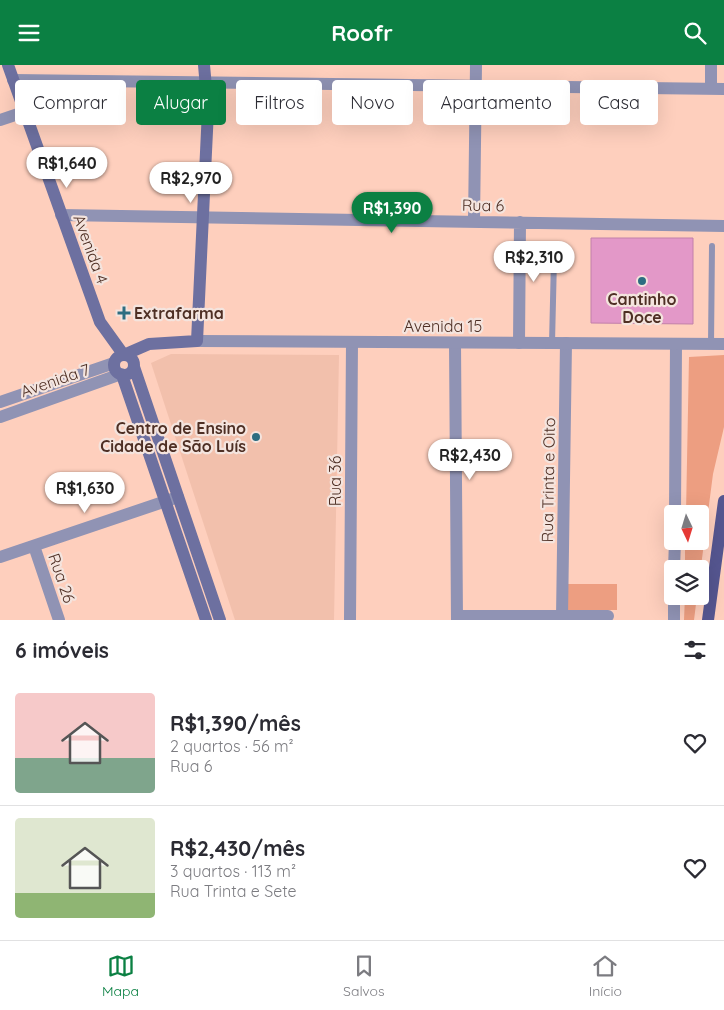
<!DOCTYPE html>
<html lang="pt">
<meta charset="utf-8">
<style>
:root{--surface:#fff;--page:#f2f2f3;--text:#2b2b33;--muted:#7c7c81;--line:#e1e1e2;--accent:#0b8043}
body{margin:0;font-family:Quicksand,sans-serif;background:var(--page);color:var(--text);height:100vh;display:flex;flex-direction:column;font-size:19px;white-space:nowrap}
*{box-sizing:border-box;margin:0}
p{font-size:16px;color:var(--muted)}
.icon{flex:none;width:28px;height:28px;fill:none;stroke:currentColor;stroke-width:2;stroke-linecap:round;stroke-linejoin:round}
.map{position:relative;height:555px;overflow:hidden}
.details{display:flex;flex-direction:column;background:var(--surface);flex:1}
.details>*{flex:none}
.hud{position:absolute;left:15px;top:15px;width:695px;height:45px;display:flex;gap:10px}
.needle{width:32px;rotate:176deg}
.buttons{position:absolute;left:664px;top:440px;display:grid;gap:10px}
.buttons a{display:grid;place-items:center;width:45px;height:45px;border-radius:5px;background:var(--surface);box-shadow:0 5px 20px #0002;font-size:25px}
.price{position:absolute;translate:-50% -42px;padding:0 11px;border-radius:18px;background:#fff;color:#222;font-size:16px;line-height:32px;filter:drop-shadow(0 1px 2px #0008)}
.price::after{content:'';position:absolute;left:50%;top:30px;width:15px;height:11px;margin-left:-8px;background:inherit;clip-path:polygon(0 0,100% 0,50% 100%)}
.price.active{background:var(--accent);color:#fff}
ul{padding:0;list-style:none}
li{display:flex;align-items:center;gap:15px;height:125px;padding:0 15px}
li+li{border-top:1px solid var(--line)}
li span{display:grid;place-items:center;flex:none;width:140px;height:100px;border-radius:5px;color:#555}
li>.icon{margin-inline-start:auto}
span .icon{width:60px;height:60px;fill:#fffc;stroke-width:1}
li b{font-size:21px}
h2{display:flex;justify-content:space-between;align-items:center;height:60px;padding:0 15px;font-size:21px}
.chip{padding:0 18px;border-radius:5px;background:var(--surface);box-shadow:0 5px 20px #0002;font-size:18px;line-height:45px}
.chip.active{background:var(--accent);color:#fff}
header{display:flex;justify-content:space-between;align-items:center;height:65px;padding:0 15px;background:var(--accent);color:#fff;font-size:22px;font-weight:700}
.tabs{display:flex;justify-content:space-around;align-items:center;height:70px;border-top:1px solid var(--line);background:var(--surface);font-size:14px;color:var(--muted)}
.tabs a{display:grid;justify-items:center;gap:2px}
.tabs .active{color:var(--accent)}
.map>svg:first-child{display:block}
</style>
<header><svg class="icon" aria-label="menu" viewBox="0 0 24 24"><path d="M4 6h16M4 12h16M4 18h16"/></svg>Roofr<svg class="icon" aria-label="search" viewBox="0 0 24 24"><circle cx="10" cy="10" r="6"/><path d="M15 15l6 6"/></svg></header>
<div class="map">
<svg width="724" height="555" viewBox="0 0 724 555">
<rect width="100%" height="100%" fill="#fecfbd"/>
<path fill="#f2c0ac" d="M171,289L339,290L334,555H235L151,298Z"/>
<path fill="#ed9e81" d="M724,290V362L713,409L700,509V504H685V476H700V449H686L689,292Z
M567,519H617V545H567Z
M685,531H697L694,555H684Z"/>
<path fill="#e398c8" stroke="#c280aa" d="M591,173H693V259L591,258Z"/>
<g fill="none" stroke-linecap="round" stroke-linejoin="round">
<path stroke="#9093b4" stroke-width="6" d="M552,278L554,194
M711,279L712,181"/>
<path stroke="#9093b4" stroke-width="12" d="M13,15L724,24
M711,24V0
M0,55L24,47
M61,150L724,161
M474,157L476,0
M455,278L457,555
M519,278L520,157
M675,449L676,279
M34,481L59,555
M0,492L178,432
M674,504L675,476
M457,551H608
M562,552L566,278
M350,555L352,277
M674,555V531"/>
<path stroke="#9093b4" stroke-width="12" d="M197,276L724,279
M0,337L114,298
M0,352L121,309"/>
<path stroke="#6d70a0" stroke-width="12" d="M8,0L100,257L123,289
M126,289L149,279L197,276L208,45L204,0
M114 300a10 10 0 1 1 20 0a10 10 0 1 1-20 0Z
M134,302L220,555
M122,310L206,555"/>
<path stroke="#555690" stroke-width="12" d="M708,555L724,436"/>
</g>
<g fill="#2d6d81" stroke="#f4e4de" stroke-width="2">
<circle cx="642" cy="216" r="5"/>
<path d="M121.5 240.5h5v5h5v5h-5v5h-5v-5h-5v-5h5z"/>
<circle cx="256" cy="372" r="5"/>
</g>
<g text-anchor="middle" stroke-width="4.5" stroke-linejoin="round" paint-order="stroke">
<g font-size="16" fill="#4e2f24" stroke="#f4e4de">
<text transform="translate(483 140) rotate(1)" y="6">Rua 6</text>
<text transform="translate(91 184) rotate(70)" y="6">Avenida 4</text>
<text x="443" y="267">Avenida 15</text>
<text transform="translate(55 315) rotate(-19)" y="6">Avenida 7</text>
<text transform="translate(548 415) rotate(-89)" y="6">Rua Trinta e Oito</text>
<text transform="translate(335 416) rotate(-90)" y="6">Rua 36</text>
<text transform="translate(62 513) rotate(71)" y="6">Rua 26</text>
</g>
<g font-size="16" font-weight="bold" fill="#4e2f24" stroke="#f4e4de">
<text x="642" y="240">Cantinho<tspan x="642" dy="18">Doce</tspan></text>
<text x="134" y="254" text-anchor="start">Extrafarma</text>
<text x="246" y="369" text-anchor="end">Centro de Ensino<tspan x="246" dy="18">Cidade de São Luís</tspan></text>
</g>
</g>
</svg>
<div class="buttons">
<a><svg class="needle" viewBox="-14 -14 28 28"><path d="M0-13l5 13h-10z" fill="#e53935"/><path d="M0 13l5-13h-10z" fill="#7c7c81"/></svg></a>
<a><svg class="icon" aria-label="layers" viewBox="0 0 24 24"><path d="M12 4l9 5-9 5-9-5zM3 14l9 5 9-5"/></svg></a>
</div>
<b class="price" style="left:67px;top:124px">R$1,640</b>
<b class="price" style="left:191px;top:139px">R$2,970</b>
<b class="price active" style="left:392px;top:169px">R$1,390</b>
<b class="price" style="left:534px;top:218px">R$2,310</b>
<b class="price" style="left:470px;top:416px">R$2,430</b>
<b class="price" style="left:85px;top:449px">R$1,630</b>
<div class="hud">
<a class="chip">Comprar</a>
<a class="chip active">Alugar</a>
<a class="chip">Filtros</a>
<a class="chip">Novo</a>
<a class="chip">Apartamento</a>
<a class="chip">Casa</a>
</div>
</div>
<section class="details">
<h2>6 imóveis<svg class="icon" aria-label="filters" viewBox="0 0 24 24"><path d="M4 7h16M4 17h16"/><circle cx="9" cy="7" r="2"/><circle cx="15" cy="17" r="2"/></svg></h2>
<ul>
<li><span style="background:linear-gradient(#f6c9c9 65%,#7fa58c 0)"><svg class="icon" aria-label="home" viewBox="0 0 24 24"><path d="M3 11l9-7 9 7M6 9v11h12V9"/></svg></span><div><b>R$1,390/mês</b><p>2 quartos · 56 m²</p><p>Rua 6</p></div><svg class="icon" aria-label="heart" viewBox="0 0 24 24"><path d="M12 20l-8-8c-3-5 5-10 8-4 3-6 11-1 8 4z"/></svg></li>
<li><span style="background:linear-gradient(#dfe7d0 75%,#8fb573 0)"><svg class="icon" aria-label="home" viewBox="0 0 24 24"><path d="M3 11l9-7 9 7M6 9v11h12V9"/></svg></span><div><b>R$2,430/mês</b><p>3 quartos · 113 m²</p><p>Rua Trinta e Sete</p></div><svg class="icon" aria-label="heart" viewBox="0 0 24 24"><path d="M12 20l-8-8c-3-5 5-10 8-4 3-6 11-1 8 4z"/></svg></li>
</ul>
</section>
<nav class="tabs">
<a class="active"><svg class="icon" aria-label="map" viewBox="0 0 24 24"><path d="M3 6l6-2 6 2 6-2v14l-6 2-6-2-6 2zM9 4v14M15 6v14"/></svg>Mapa</a>
<a><svg class="icon" aria-label="saved" viewBox="0 0 24 24"><path d="M7 4h10v16l-5-4-5 4z"/></svg>Salvos</a>
<a><svg class="icon" aria-label="home" viewBox="0 0 24 24"><path d="M3 11l9-7 9 7M6 9v11h12V9"/></svg>Início</a>
</nav>
